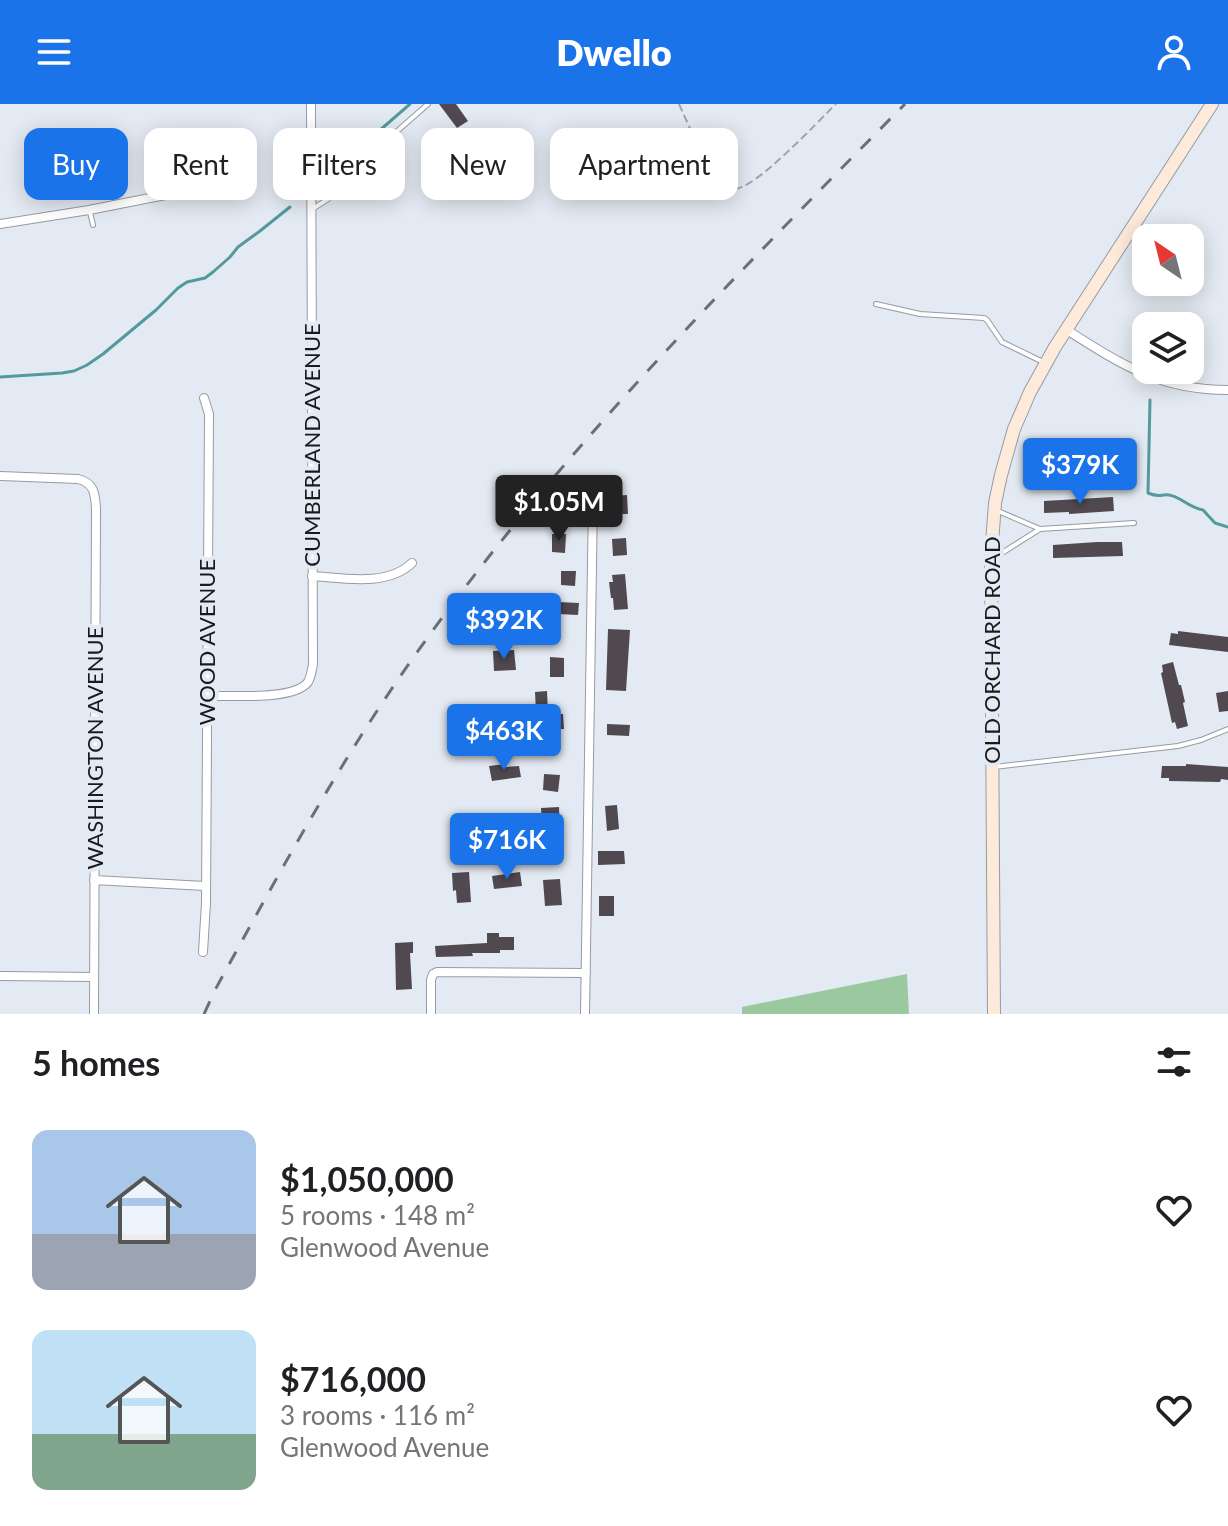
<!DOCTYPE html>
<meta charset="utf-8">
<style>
:root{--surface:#fff;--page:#f2f2f2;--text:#202124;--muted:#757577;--accent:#1a73e8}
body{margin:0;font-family:Lato,sans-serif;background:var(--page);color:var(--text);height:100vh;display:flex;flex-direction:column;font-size:30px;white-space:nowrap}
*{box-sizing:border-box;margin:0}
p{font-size:26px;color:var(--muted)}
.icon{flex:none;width:44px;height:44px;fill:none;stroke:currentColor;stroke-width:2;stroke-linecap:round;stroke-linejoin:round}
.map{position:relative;height:910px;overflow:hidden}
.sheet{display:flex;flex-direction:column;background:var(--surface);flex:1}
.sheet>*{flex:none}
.guide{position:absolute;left:24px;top:24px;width:800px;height:72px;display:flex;gap:16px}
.needle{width:52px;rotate:325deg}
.fabs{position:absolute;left:1132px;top:120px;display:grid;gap:16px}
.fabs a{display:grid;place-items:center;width:72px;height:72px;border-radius:16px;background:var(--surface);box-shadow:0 4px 20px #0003;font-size:40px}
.price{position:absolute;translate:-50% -68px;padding:0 18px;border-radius:8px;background:var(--accent);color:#fff;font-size:26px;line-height:52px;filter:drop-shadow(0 2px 4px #0008)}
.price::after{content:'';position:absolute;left:50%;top:48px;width:24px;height:18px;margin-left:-12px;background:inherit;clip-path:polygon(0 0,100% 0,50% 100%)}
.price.active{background:#222;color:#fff}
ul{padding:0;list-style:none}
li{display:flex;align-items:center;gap:24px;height:200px;padding:0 32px}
li span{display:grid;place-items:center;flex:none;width:224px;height:160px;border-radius:16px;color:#555}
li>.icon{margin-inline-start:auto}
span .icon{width:96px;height:96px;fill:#fffc;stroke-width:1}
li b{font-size:34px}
h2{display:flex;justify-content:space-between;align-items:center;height:96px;padding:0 32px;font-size:34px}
.chip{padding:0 28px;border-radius:16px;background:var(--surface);box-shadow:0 4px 20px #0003;font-size:28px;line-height:72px}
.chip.active{background:var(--accent);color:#fff}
header{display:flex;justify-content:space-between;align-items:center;height:104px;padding:0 32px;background:var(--accent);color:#fff;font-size:36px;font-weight:800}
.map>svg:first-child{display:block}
</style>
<header><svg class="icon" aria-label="menu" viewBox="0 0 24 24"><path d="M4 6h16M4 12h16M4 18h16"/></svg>Dwello<svg class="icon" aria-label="person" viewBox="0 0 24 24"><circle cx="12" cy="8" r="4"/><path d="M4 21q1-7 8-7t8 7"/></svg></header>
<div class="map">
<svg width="1228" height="910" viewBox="0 0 1228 910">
<rect width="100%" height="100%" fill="#e4eaf3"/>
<path fill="#9bc99f" d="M907,870L909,910H742V903Z"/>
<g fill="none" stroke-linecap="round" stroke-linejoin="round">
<path stroke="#53999e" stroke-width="3" d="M334,66L410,0
M0,273L62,269L74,267L87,261L103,250L156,206L178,184L187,178L205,174L213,168L230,153L238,143L260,127L290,103
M1150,296L1148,389C1160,394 1160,390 1169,391C1179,392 1190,404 1203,406L1215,419L1228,423"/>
</g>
<path fill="#50494f" d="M439,0H456L468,17L457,24Z
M627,391L628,410H614V392Z
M1113,393L1114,407L1069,410V408L1044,409V397Z
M552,430H566L565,449L552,448Z
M626,434L627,451L613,452L612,435Z
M1097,438H1122L1123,452L1053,454V441Z
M561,467H576L575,482L561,481Z
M625,470L628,505L614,506L613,494H611L609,478H613L612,471Z
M558,498L579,499L578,511L558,510Z
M608,525L630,526L626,587L606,586Z
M1178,527L1228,533V548L1169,541L1171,529L1178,530Z
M514,546L516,566L494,567L493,547Z
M550,553L564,554V573H550Z
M1173,558L1179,581H1181L1185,598L1183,599L1188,622L1177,625L1175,618L1172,619L1161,569L1163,568L1162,561Z
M547,587L548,608L536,609L535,588Z
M1228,587V607L1219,608L1216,589Z
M548,610H563L564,625H549Z
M607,620L630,621L629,632L607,631Z
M506,660V663L519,662L521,673L492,677L489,662Z
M1186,660L1228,663V676L1221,675L1220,678L1169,677V674H1161L1162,662H1186Z
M544,670L560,671L558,688L543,686Z
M617,701L619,725L607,727L605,702Z
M559,703L560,736H543L541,704Z
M598,747H624L625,760L598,761Z
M469,768L471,798L457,799L456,786L453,787L452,769Z
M520,768L522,782L494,785L492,772Z
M560,775L562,801L545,802L543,776Z
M599,792H614V812H599Z
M487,829H499V833H514V846H500V849H472L473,852L436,853L435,842L487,839Z
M413,838V849H410L412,885L396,886L395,839Z"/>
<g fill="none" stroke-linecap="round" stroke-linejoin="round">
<defs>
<path id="lane" d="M314,104L328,95L387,36L428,0
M90,108L93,121
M876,200L920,210L984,214L987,216L1002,238L1043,258
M998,407L1040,425
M993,453L1002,449L1040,425L1134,419
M994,663L1178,642L1201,636L1228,625"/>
<path id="street" d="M0,120L89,106L211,82
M1067,226C1122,261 1160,286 1228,286
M0,372L78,375C94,379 95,389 96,404L94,910
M312,472C343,474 387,483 412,459
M208,592C230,591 294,597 308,578C311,573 312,566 313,560L311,0
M94,776L205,782
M203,848L206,799L209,310L204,294
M0,872L94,873
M431,910V876L433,870L437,868L586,869
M585,910L593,396"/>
<path id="secondary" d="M994,910L991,453L995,399L1001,371L1014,325L1030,288L1055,243L1212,0"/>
</defs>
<use href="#lane" stroke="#959ba3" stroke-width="6"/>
<use href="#street" stroke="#959ba3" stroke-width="10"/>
<use href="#secondary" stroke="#959ba3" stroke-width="14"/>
<path stroke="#9fa4ab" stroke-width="2" stroke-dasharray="8 4" stroke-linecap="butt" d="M679,0L715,80C720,81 728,85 734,85C756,85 818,17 836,0"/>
<use href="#lane" stroke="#fff" stroke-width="4"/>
<use href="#street" stroke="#fff" stroke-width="8"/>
<use href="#secondary" stroke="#feeada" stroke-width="12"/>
<path stroke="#6c7075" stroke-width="3" stroke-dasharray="14 14" stroke-linecap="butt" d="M204,910L215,886C277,773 338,660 413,554C556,352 731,176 905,0"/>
</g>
<g text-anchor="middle" stroke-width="8" stroke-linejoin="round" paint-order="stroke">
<g font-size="22" fill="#181a1d" stroke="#e4eaf3">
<text transform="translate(312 341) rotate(-90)" y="8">CUMBERLAND AVENUE</text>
<text transform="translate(207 538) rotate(-90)" y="8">WOOD AVENUE</text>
<text transform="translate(992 546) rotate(-90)" y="8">OLD ORCHARD ROAD</text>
<text transform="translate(95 644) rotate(-90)" y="8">WASHINGTON AVENUE</text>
</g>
</g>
</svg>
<div class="fabs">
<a><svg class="needle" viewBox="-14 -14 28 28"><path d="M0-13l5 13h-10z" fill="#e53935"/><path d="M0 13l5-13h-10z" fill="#757577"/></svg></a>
<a><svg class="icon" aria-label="layers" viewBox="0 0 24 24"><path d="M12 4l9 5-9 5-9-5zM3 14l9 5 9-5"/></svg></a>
</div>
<b class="price" style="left:1080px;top:402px">$379K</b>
<b class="price active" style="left:559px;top:439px">$1.05M</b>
<b class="price" style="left:504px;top:557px">$392K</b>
<b class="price" style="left:504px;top:668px">$463K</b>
<b class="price" style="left:507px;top:777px">$716K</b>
<div class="guide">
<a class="chip active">Buy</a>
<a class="chip">Rent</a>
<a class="chip">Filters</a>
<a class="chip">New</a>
<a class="chip">Apartment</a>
</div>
</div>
<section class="sheet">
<h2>5 homes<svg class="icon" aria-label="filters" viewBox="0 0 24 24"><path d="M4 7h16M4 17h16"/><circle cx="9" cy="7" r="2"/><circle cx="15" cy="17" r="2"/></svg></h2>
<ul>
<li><span style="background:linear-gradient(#a9c7e8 65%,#9aa5b1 0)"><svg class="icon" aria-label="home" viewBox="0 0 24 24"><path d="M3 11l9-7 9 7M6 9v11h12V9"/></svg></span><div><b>$1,050,000</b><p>5 rooms · 148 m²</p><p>Glenwood Avenue</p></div><svg class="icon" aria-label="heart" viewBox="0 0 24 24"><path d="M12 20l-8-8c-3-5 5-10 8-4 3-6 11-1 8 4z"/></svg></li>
<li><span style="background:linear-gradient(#bfe0f5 65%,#7fa58c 0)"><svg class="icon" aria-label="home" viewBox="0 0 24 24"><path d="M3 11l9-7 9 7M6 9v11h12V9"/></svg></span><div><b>$716,000</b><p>3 rooms · 116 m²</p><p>Glenwood Avenue</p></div><svg class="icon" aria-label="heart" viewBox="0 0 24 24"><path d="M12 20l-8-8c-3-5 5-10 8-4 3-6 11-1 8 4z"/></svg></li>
</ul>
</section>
